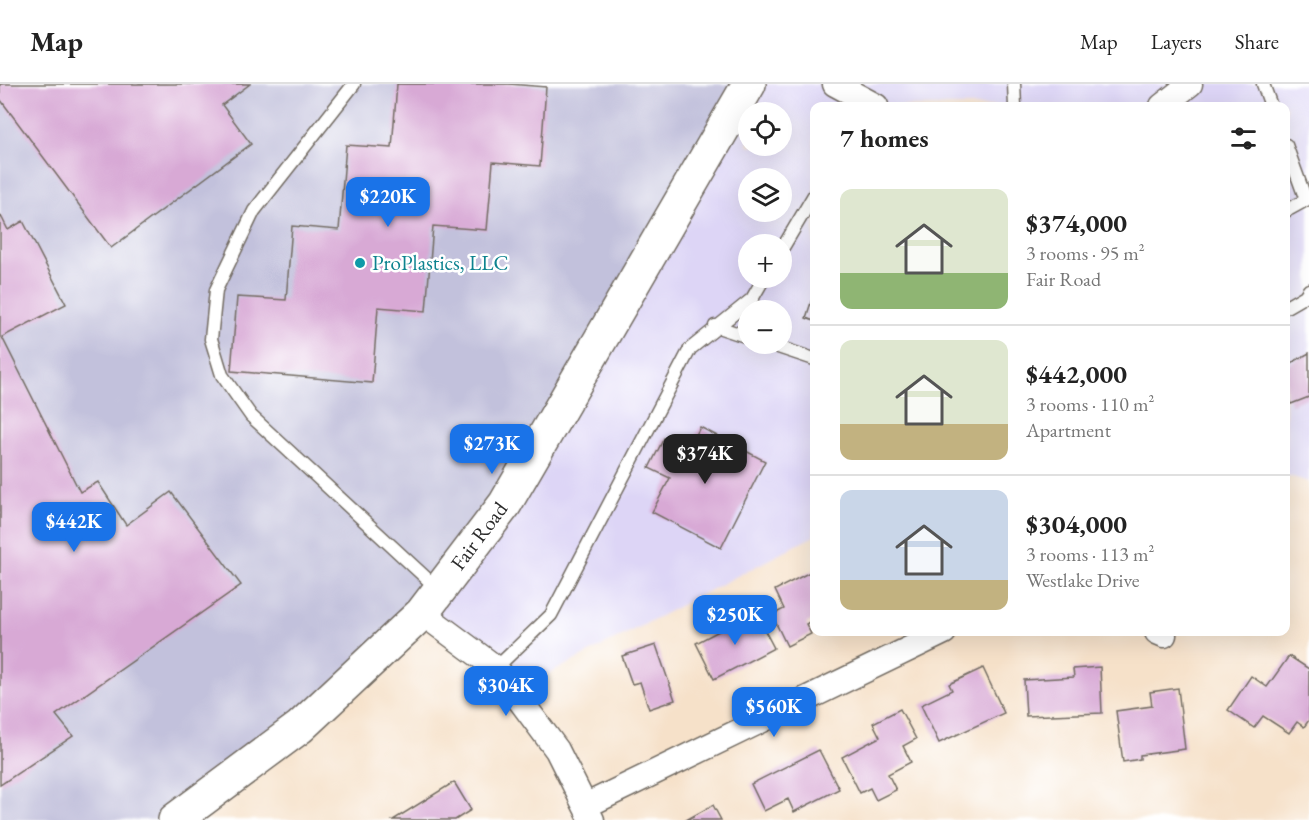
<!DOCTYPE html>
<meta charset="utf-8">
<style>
:root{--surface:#fff;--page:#f6f6f6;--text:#222;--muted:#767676;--line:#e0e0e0;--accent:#1a73e8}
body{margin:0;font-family:"EB Garamond",serif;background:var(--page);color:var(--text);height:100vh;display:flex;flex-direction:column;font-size:22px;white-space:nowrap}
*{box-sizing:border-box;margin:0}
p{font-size:20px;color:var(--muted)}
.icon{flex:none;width:33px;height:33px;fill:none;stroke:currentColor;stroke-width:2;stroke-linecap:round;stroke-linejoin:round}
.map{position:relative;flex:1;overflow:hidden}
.side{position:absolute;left:810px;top:18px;width:480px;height:534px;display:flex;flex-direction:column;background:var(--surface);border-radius:12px;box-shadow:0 6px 24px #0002}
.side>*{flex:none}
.buttons{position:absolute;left:738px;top:18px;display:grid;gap:12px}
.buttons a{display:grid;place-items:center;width:54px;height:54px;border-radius:50%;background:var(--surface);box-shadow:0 6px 24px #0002;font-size:30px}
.price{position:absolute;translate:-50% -51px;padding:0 14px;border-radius:12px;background:var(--accent);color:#fff;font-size:20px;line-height:39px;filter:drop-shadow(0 2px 3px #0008)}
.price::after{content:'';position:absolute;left:50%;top:36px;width:18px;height:14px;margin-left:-9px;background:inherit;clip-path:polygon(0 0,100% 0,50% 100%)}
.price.on{background:#222;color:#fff}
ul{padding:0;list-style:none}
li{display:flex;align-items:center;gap:18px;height:150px;padding:0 30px}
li+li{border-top:2px solid var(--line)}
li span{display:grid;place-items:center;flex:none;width:168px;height:120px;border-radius:12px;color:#555}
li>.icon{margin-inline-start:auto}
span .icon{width:72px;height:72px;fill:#fffc;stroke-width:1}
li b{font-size:26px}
h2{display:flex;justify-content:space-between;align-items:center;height:72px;padding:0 30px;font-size:26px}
header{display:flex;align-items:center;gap:36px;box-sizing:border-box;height:84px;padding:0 30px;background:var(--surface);border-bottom:2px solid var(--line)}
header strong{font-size:28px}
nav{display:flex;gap:33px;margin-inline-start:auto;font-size:21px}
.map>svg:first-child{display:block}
</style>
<header>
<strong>Map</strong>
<nav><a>Map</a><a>Layers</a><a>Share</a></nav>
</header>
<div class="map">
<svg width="1309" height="736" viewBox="0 0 1309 736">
<rect width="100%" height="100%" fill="#fff"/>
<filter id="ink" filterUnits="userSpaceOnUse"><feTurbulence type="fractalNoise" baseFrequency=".0167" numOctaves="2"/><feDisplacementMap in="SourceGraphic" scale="12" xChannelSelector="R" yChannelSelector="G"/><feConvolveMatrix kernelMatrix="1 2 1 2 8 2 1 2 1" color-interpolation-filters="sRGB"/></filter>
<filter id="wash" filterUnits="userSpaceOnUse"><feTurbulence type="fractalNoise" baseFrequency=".008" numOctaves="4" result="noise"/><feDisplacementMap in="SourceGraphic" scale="24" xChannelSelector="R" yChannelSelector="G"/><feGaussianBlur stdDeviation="1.35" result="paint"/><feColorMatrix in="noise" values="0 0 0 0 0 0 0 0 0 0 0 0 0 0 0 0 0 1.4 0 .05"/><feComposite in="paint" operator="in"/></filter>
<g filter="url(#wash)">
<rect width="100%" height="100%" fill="#f6e1c9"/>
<path fill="#ddd5f6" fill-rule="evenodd" d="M749,0H1309V398L1286,391V22H814V452L514,608L422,529ZM748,28H782V62H748ZM748,94H782V128H748ZM748,160H782V194H748ZM748,226H782V260H748Z"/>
<path fill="#c2c1dc" d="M0,0H749L439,506L175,736H0Z"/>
<g id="blocks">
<path fill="#d8a9d5" d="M0,0H250L222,21L251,60L111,164L0,15Z
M397,0H509L546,3L540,82L493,78L487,146L433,142L426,227L378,223L372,299L231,287L237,213L286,216L292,142L339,146L346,61L392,64Z
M0,130L8,146L23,137L66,220L2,253L80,408L98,398L126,441L171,408L241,501L56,631L73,652L0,701Z
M814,209V237L806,234Z
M1309,269V313L1291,320L1286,310V282Z
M700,343L765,377L721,464L652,428L670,394L649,384L664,354L688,367Z
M814,486V535L806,540L811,550L787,562L772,531L784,525L775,506Z
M755,528L774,564L714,595L696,559Z
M656,561L675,616L649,625L640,598L632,600L622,572Z
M1289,572L1309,585V636L1304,643L1297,638L1289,649L1263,632L1254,644L1228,626L1251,592L1267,603Z
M1100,583L1102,629L1026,632L1024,596L1074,593L1073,585Z
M983,584L1004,629L939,659L921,621L952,606L949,600Z
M1178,604L1185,665L1140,671V675L1123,678L1116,627L1152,622L1150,608Z
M900,625L916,655L903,662L911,678L888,690L896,706L876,716L870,704L860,709L842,673L880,653L873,639Z
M819,666L839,705L794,728L788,715L764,727L751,700Z
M454,698L471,726L455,736H393Z
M713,721L721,736H686Z"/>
</g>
</g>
<g filter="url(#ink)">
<use href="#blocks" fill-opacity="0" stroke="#726b62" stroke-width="1.5"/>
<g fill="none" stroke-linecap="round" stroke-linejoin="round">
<defs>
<path id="service" d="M354,0L254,127L216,206L211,255L222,291L251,332L438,505
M1014,0L1015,22
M1263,0L1271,22
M1286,61L1306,116L1286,127
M782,165L814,111
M1286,223L1305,212L1309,206
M715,242L748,253
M769,260L814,275
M496,584L551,531L690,265L752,215L764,194"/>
<path id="minor" d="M835,0L876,22
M1162,22L1190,0
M422,529L496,584L557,666L592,736
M1157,548L1164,551
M585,722L944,548"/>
<path id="secondary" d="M175,736L300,643L422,529L505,420L749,0"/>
</defs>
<use href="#service" stroke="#726b62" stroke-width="15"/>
<use href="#minor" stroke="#726b62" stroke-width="27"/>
<use href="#secondary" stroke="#726b62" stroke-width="36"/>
<use href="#service" stroke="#fff" stroke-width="12"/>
<use href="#minor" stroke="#fff" stroke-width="24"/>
<use href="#secondary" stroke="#fff" stroke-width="33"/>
</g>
</g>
<circle fill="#0f9aa8" stroke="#fff" stroke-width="2" cx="360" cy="179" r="6"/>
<g text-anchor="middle" stroke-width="5" stroke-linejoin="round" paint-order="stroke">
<g font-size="21" fill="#0d838f" stroke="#fff" text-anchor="start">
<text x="372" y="186">ProPlastics, LLC</text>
</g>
<g font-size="21" fill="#2b2b2b" stroke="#fff">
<text transform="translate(479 452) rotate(-53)" y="7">Fair Road</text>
</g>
</g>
</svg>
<div class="buttons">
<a><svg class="icon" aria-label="locate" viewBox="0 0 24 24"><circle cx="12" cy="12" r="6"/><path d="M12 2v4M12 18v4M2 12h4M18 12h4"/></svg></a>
<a><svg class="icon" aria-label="layers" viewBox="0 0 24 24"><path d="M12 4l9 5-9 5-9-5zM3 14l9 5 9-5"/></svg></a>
<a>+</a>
<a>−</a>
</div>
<b class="price" style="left:388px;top:144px">$220K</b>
<b class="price" style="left:492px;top:391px">$273K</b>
<b class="price on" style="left:705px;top:401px">$374K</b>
<b class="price" style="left:74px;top:469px">$442K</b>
<b class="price" style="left:735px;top:562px">$250K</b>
<b class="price" style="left:506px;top:633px">$304K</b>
<b class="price" style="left:774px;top:654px">$560K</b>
<section class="side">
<h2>7 homes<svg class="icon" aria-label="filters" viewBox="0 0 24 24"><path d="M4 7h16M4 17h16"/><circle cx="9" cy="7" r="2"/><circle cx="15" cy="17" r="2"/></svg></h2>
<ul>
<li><span style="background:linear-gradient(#dfe7d0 70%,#8fb573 0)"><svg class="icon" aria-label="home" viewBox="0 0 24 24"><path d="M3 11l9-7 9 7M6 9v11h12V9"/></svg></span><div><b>$374,000</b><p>3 rooms · 95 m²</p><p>Fair Road</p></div></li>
<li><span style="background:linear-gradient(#dfe7d0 70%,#c2b280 0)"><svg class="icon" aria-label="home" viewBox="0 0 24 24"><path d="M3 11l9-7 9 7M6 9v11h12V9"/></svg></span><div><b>$442,000</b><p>3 rooms · 110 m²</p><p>Apartment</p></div></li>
<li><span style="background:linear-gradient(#c9d6e8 75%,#c2b280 0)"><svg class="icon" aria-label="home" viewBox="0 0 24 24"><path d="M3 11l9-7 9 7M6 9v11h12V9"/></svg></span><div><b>$304,000</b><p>3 rooms · 113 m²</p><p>Westlake Drive</p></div></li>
</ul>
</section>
</div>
